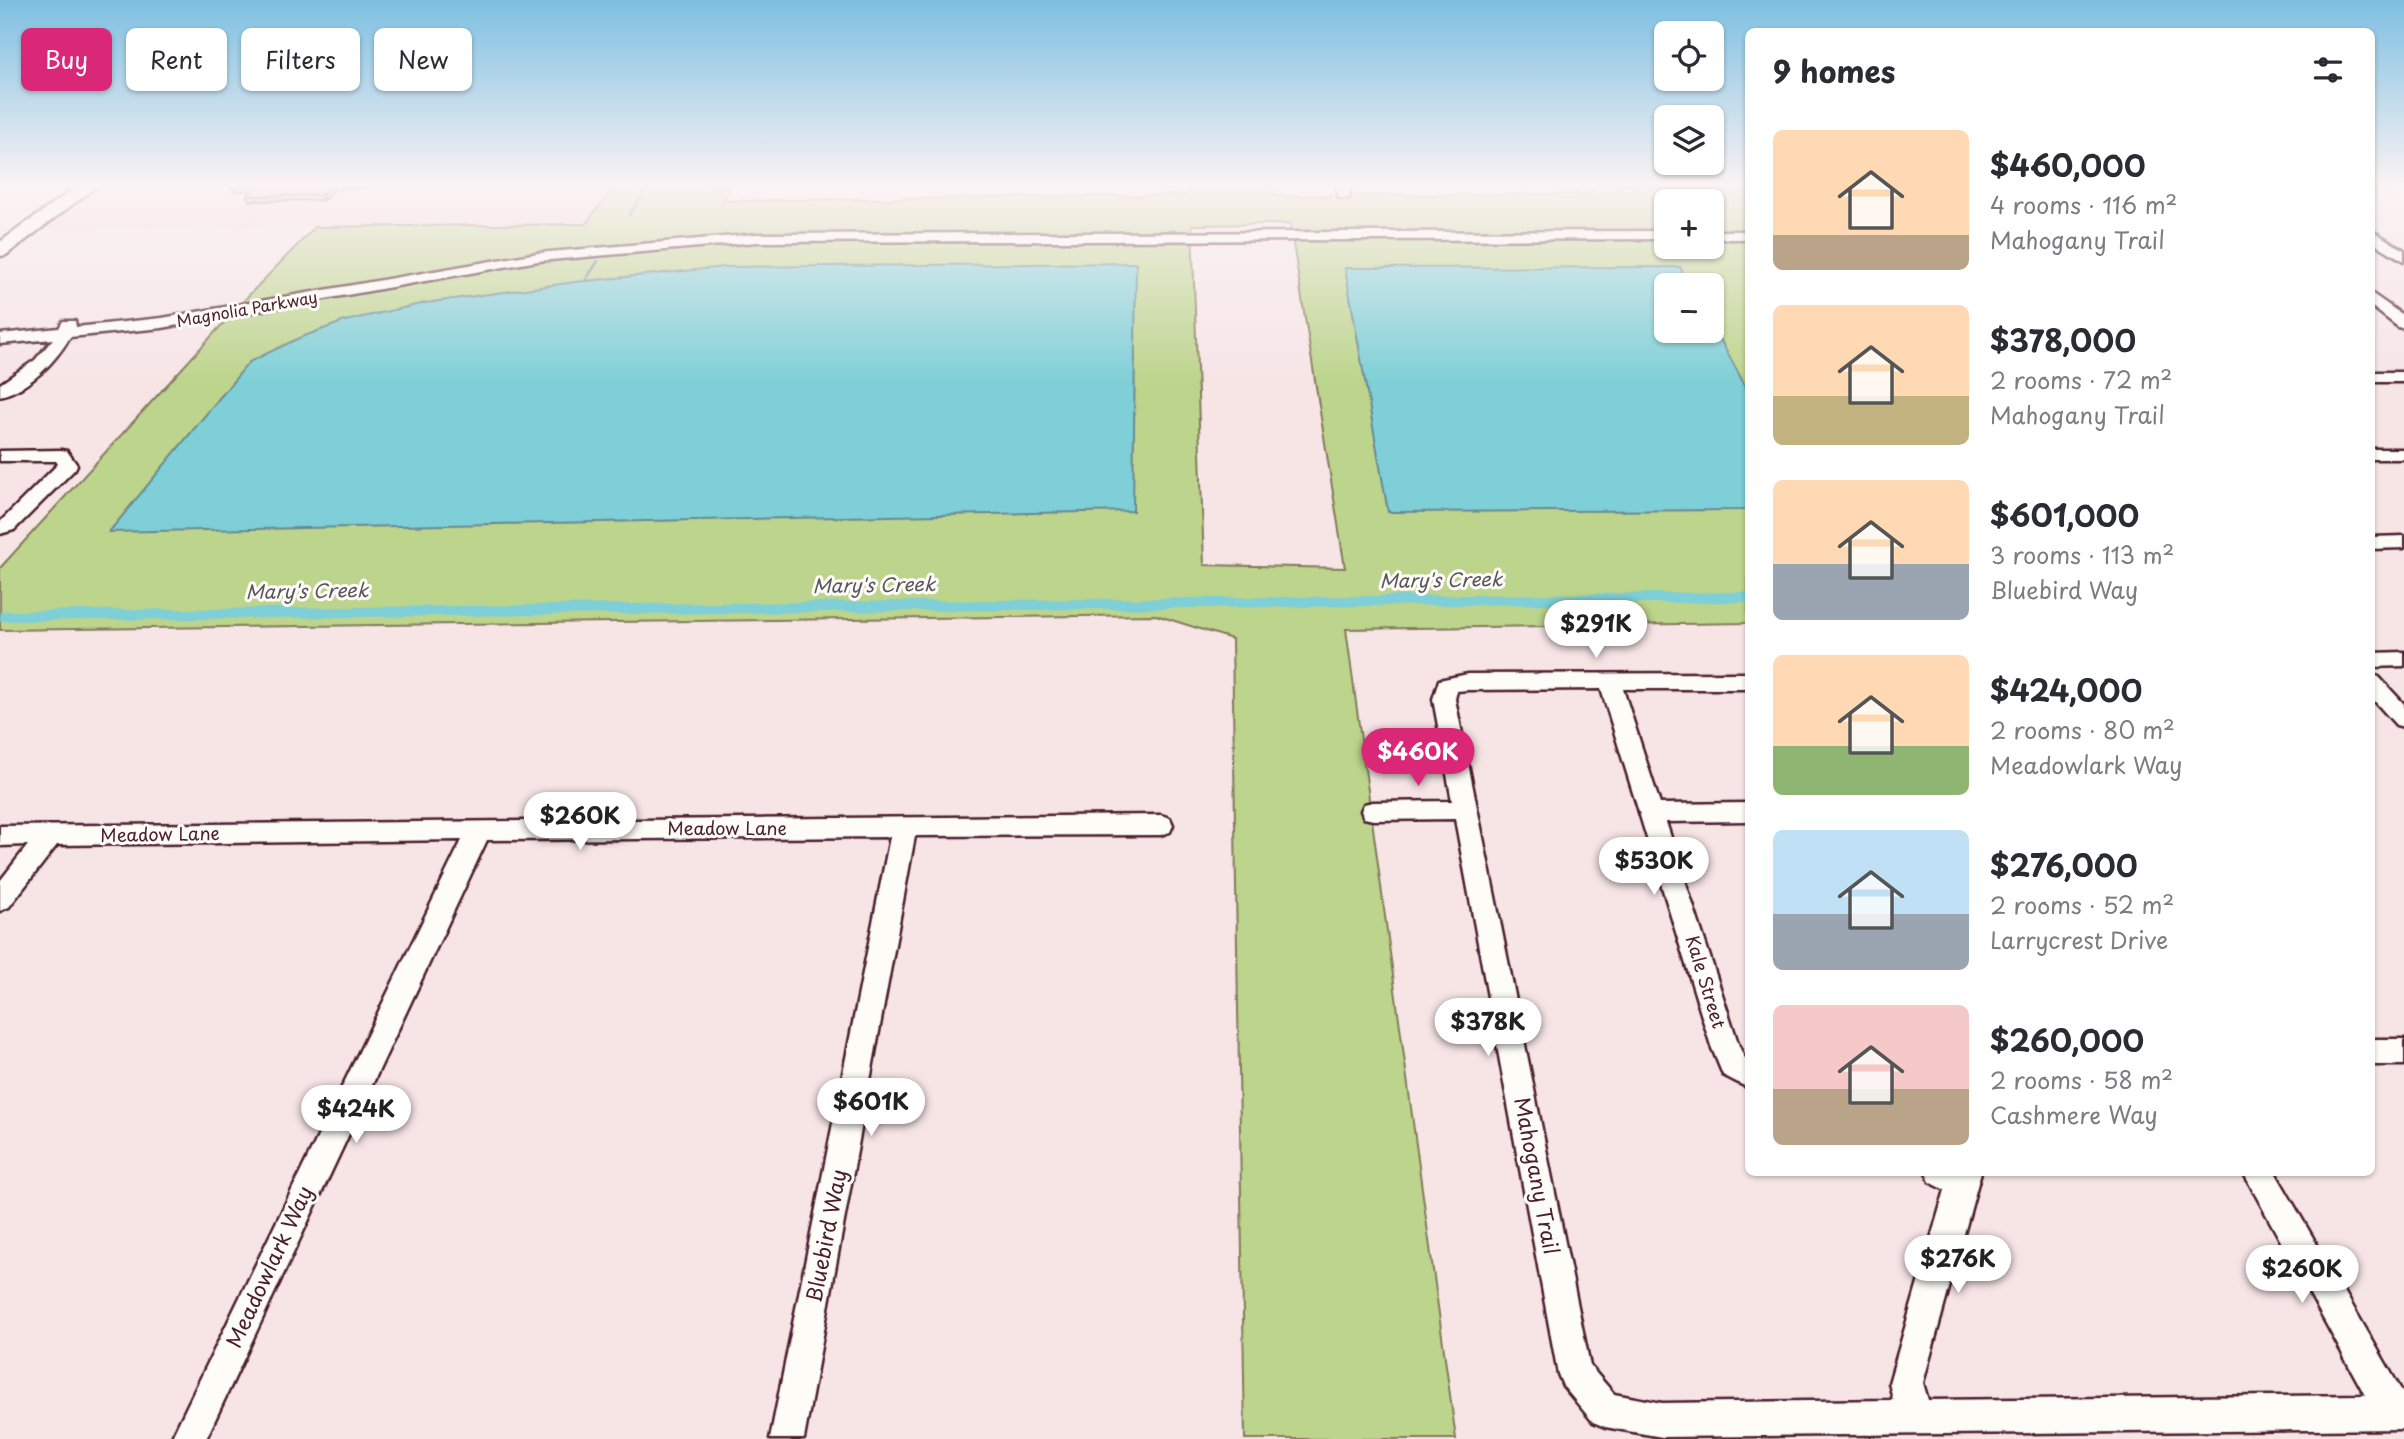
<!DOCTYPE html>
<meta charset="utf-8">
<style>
:root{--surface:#fff;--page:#f7f7f7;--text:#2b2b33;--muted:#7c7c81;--accent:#db2777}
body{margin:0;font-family:"Playpen Sans",sans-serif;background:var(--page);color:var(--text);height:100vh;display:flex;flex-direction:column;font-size:26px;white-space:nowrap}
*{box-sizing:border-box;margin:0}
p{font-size:23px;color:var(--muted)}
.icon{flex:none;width:38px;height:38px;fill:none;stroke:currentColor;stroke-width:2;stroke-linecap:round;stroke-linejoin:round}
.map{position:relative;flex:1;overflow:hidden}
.side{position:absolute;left:1745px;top:28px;width:630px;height:1148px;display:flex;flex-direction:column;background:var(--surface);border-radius:10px;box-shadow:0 2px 5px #0004}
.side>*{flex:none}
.top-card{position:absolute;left:21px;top:28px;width:665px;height:63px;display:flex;gap:14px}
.fabs{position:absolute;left:1654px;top:21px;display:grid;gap:14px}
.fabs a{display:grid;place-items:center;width:70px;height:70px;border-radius:10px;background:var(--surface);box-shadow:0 2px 5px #0004;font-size:35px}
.price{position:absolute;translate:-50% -60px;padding:0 16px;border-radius:24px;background:#fff;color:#222;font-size:23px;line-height:46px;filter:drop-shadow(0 2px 4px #0008)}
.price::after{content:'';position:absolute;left:50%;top:42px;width:21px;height:16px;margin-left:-10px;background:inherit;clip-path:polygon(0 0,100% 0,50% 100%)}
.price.current{background:var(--accent);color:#fff}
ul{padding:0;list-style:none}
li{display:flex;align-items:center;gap:21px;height:175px;padding:0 28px}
li span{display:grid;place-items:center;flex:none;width:196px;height:140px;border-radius:10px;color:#555}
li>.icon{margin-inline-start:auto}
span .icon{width:84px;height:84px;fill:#fffc;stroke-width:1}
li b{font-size:30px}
h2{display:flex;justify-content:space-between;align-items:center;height:84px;padding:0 28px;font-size:30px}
.tag{padding:0 24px;border-radius:10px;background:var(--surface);box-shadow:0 2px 5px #0004;font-size:24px;line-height:63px}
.tag.current{background:var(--accent);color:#fff}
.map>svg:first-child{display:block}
</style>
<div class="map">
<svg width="2404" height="1439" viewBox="0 0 2404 1439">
<rect width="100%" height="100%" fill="#f7e5e6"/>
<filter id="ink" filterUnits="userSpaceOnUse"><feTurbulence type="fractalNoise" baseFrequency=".0143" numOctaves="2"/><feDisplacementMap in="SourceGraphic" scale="14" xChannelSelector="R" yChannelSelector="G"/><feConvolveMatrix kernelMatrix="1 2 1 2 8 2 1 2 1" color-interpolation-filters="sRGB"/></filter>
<g filter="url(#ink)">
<path fill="#f2d5da" d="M110,183H616L586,224L48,229Z"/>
<path fill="#bcd48b" stroke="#837a5b" stroke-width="2" fill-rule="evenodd" d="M616,183H732L723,201L1188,195V183H1272L1274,196L1593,194L1590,183H1748V623L1346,629L1456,1439H1245L1232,639L1156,615L0,630V568L248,296L315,227L586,224ZM1666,201H1712V247H1666ZM1290,224L1345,568L1204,565L1192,225ZM1666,285H1712V331H1666Z"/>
<path fill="#7ecfd7" stroke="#698992" stroke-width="2" d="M1136,263L1133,511L109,532L249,362L299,338L345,321L425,303L575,282L725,267Z
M1680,267L1690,285H1666V331H1712V324L1748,391V510L1388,512L1345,268Z"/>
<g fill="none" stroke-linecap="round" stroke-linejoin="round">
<path stroke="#698992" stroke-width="2.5" d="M629,215L650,183
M585,281L598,261"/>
<path fill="#7ecfd7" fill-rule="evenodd" d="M1748,592V602L0,621V611Z"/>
<defs>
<path id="minor" d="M1335,183H1349V198H1339Z
M2371,183H2404V187L2371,189Z
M2371,230L2404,250V261L2371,241Z
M1666,231V239L757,242L538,261L162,328L70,337C55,362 30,389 0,396V384L35,360L53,339L0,344V334L59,328L63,321H75L76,327L162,318L538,253L757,234Z
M1712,231H1748V239H1712Z
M2371,293L2404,316V329L2398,327L2371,306Z
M2371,372H2404V382H2371Z
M2371,449H2404V459H2371Z
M61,450L67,451L77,465L75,469L14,530L0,534V522L58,464L56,461H0V451Z
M2404,536V548L2371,549V537Z
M2404,652V666L2371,667V653Z
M1748,673V689H1623L1660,804L1748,803V821L1666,822L1739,1046L1744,1057L1748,1060V1088L1723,1075L1711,1046L1601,689L1468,690L1457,691L1455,699L1590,1366L1614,1394L1662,1403L1893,1400L1889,1383L1945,1190L1930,1182L1926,1172H1981L1923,1383L1928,1400L2365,1395L2243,1172H2275L2404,1395V1429L1662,1437L1605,1427L1593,1422L1563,1386L1558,1374L1455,819L1373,820L1364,818L1361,811L1364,804L1373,802L1452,801L1433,699L1439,680L1468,674Z
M2371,674L2379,677L2404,704V727L2396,725L2371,697Z
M1161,815L1170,818L1173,825L1170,832L1161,835L915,836L804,1439H770L890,837L487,840L206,1439H171L462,840L57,845L9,907L0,911V881L28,845L0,846V826Z
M2371,1039H2404V1065H2371Z"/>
<path id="major" d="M82,183H101L6,255L0,256V242Z"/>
</defs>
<use href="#minor" stroke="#4a1f2b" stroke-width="5"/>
<use href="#major" stroke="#4a1f2b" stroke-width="5"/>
<use href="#minor" fill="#fdfcf7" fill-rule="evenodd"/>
<use href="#major" fill="#fdfcf7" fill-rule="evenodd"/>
</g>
<path fill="#c896a4" stroke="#4a1f2b" stroke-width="2" d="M370,183L364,188L334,189L324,200L250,201L247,196L253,191H234L231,186Z"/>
<path fill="#a27a86" stroke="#4a1f2b" stroke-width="2" d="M362,183H370L364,188Z
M332,184L334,189L324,200L321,195Z"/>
<path fill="#e8afbf" stroke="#4a1f2b" stroke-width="2" d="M232,183H363L332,184L321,195L247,196L259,185L231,186Z"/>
</g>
<linearGradient id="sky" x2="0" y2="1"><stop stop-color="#7dbfe1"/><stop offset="0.48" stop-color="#fbf3f4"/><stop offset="1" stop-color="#fbf3f4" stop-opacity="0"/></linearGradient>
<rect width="2404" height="384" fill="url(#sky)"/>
<g text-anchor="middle" stroke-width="6" stroke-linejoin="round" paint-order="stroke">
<g font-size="16" fill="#4a1f2b" stroke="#fdfcf7">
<text transform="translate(247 309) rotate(-10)" y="6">Magnolia Parkway</text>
</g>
<g font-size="18" fill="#4a1f2b" stroke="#fdfcf7">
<text x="727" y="835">Meadow Lane</text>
<text transform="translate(160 835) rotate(-1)" y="6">Meadow Lane</text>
<text transform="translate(1705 982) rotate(73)" y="6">Kale Street</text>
</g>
<g font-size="19" font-style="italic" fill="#5a545f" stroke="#fdfcf7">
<text transform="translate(1441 580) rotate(-1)" y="7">Mary's Creek</text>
<text transform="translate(874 585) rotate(-1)" y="7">Mary's Creek</text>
<text transform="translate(307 591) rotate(-1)" y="7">Mary's Creek</text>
</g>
<g font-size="21" fill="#4a1f2b" stroke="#fdfcf7">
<text transform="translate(1536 1176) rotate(79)" y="7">Mahogany Trail</text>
<text transform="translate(827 1236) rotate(-79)" y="7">Bluebird Way</text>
<text transform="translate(270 1267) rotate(-65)" y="7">Meadowlark Way</text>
</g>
</g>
</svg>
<div class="fabs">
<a><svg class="icon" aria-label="locate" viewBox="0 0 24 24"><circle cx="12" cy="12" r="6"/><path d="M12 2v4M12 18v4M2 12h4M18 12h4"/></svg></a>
<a><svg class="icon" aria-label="layers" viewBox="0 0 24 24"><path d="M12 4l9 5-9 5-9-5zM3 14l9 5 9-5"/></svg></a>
<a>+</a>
<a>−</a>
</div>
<b class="price" style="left:1596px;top:660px">$291K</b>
<b class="price current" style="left:1418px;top:788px">$460K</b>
<b class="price" style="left:580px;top:852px">$260K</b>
<b class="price" style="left:1654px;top:897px">$530K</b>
<b class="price" style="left:1488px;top:1058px">$378K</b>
<b class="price" style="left:871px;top:1138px">$601K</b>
<b class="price" style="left:356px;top:1145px">$424K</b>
<b class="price" style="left:1958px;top:1295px">$276K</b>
<b class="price" style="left:2302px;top:1305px">$260K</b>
<div class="top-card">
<a class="tag current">Buy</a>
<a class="tag">Rent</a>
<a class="tag">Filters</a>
<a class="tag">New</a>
</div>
<section class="side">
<h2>9 homes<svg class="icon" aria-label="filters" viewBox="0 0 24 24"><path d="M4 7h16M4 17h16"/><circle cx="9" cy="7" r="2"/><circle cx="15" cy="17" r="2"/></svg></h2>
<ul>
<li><span style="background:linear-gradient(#ffd9b3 75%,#b9a48a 0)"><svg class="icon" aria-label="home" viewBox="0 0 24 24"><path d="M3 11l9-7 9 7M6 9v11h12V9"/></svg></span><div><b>$460,000</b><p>4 rooms · 116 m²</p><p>Mahogany Trail</p></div></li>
<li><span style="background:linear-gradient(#ffd9b3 65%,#c2b280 0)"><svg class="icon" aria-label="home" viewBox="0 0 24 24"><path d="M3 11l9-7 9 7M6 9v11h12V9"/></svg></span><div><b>$378,000</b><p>2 rooms · 72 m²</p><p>Mahogany Trail</p></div></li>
<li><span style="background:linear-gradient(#ffd9b3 60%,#9aa5b1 0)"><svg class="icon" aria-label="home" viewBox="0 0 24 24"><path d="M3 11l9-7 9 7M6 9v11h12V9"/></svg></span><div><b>$601,000</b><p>3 rooms · 113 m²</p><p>Bluebird Way</p></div></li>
<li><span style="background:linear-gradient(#ffd9b3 65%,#8fb573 0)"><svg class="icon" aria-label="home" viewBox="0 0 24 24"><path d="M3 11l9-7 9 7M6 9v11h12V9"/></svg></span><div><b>$424,000</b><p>2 rooms · 80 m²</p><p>Meadowlark Way</p></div></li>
<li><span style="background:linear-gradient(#bfe0f5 60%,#9aa5b1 0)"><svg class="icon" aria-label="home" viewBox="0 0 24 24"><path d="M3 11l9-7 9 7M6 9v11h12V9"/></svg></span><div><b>$276,000</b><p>2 rooms · 52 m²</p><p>Larrycrest Drive</p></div></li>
<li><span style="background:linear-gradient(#f6c9c9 60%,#b9a48a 0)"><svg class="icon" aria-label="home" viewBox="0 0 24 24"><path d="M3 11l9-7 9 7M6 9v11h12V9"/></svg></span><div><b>$260,000</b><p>2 rooms · 58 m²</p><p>Cashmere Way</p></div></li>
</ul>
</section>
</div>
